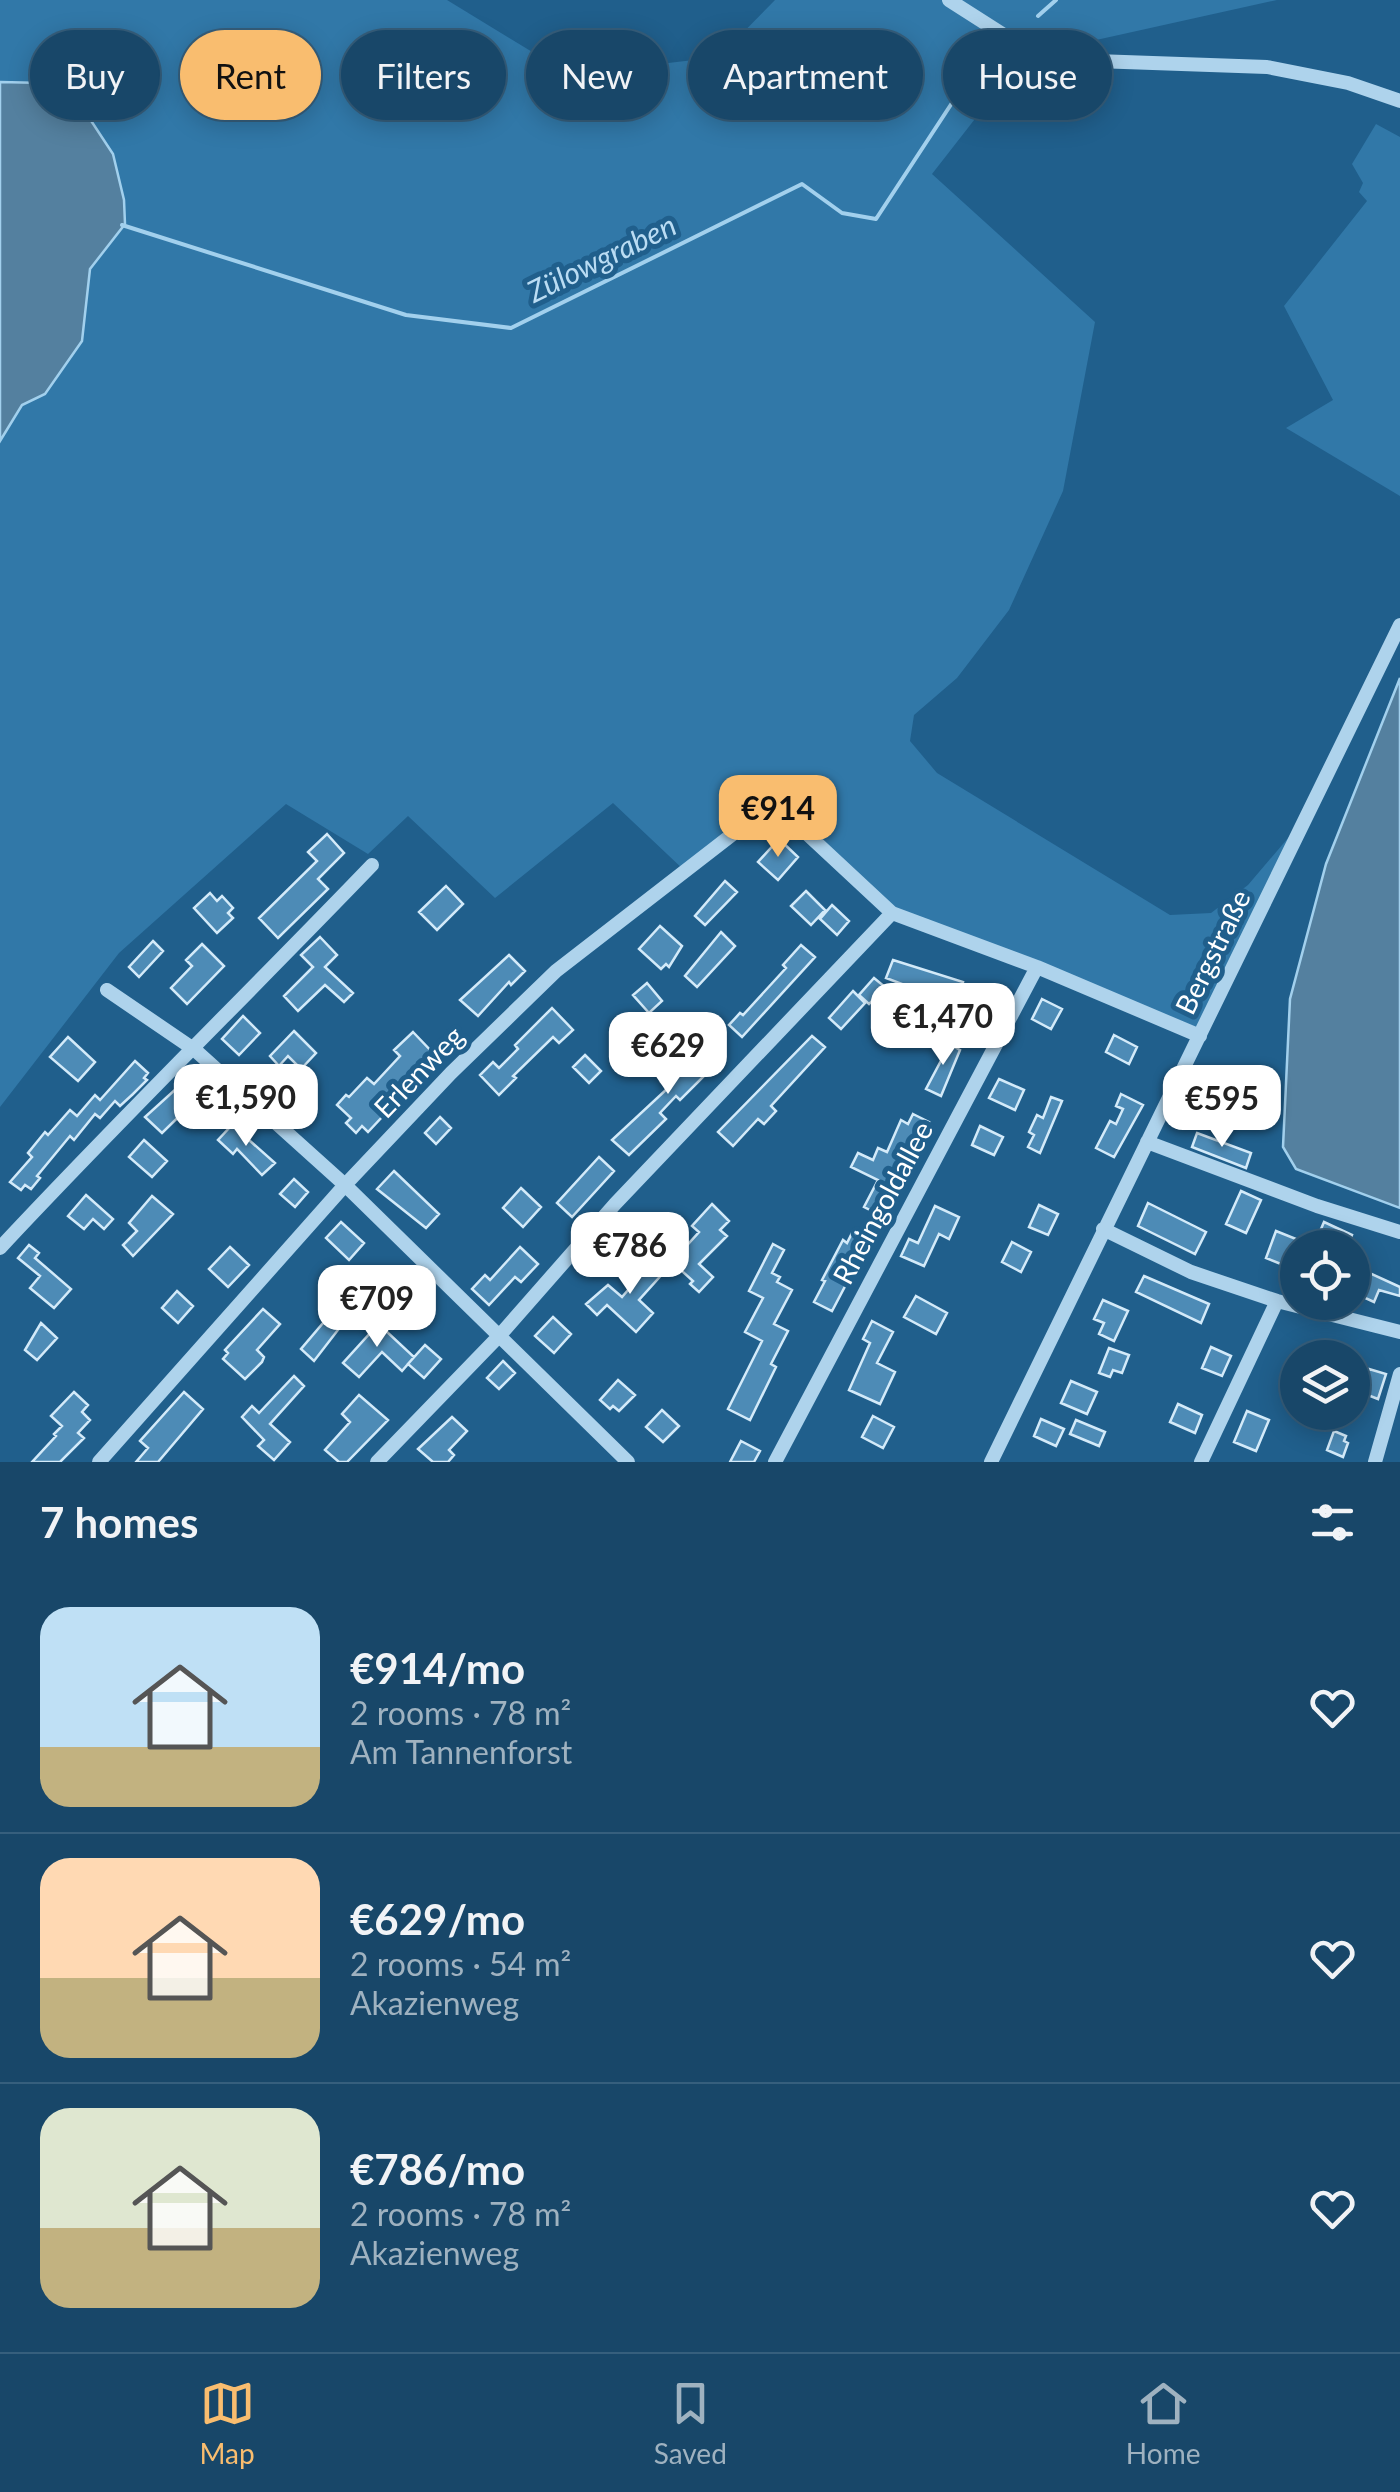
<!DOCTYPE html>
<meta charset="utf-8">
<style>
:root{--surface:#184769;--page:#214e6f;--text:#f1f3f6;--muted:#9fb2c0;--line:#365f7d;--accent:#f9bd6f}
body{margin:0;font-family:Lato,sans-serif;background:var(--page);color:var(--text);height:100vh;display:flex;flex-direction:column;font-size:38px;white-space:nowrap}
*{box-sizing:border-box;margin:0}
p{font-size:32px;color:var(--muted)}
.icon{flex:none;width:55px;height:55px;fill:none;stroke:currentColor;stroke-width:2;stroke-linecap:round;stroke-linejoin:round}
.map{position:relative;height:1462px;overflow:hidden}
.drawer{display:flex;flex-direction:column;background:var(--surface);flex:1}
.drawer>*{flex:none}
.banner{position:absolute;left:30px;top:30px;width:1340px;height:90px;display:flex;gap:20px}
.tools{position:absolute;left:1280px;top:1230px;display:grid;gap:20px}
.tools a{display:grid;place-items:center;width:90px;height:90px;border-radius:50%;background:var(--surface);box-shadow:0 5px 25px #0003,0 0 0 2px var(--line);font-size:50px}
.price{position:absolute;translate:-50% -85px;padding:0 22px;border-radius:20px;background:#fff;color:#222;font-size:32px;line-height:65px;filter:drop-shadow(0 2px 5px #0008)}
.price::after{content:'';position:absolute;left:50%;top:60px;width:30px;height:22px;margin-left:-15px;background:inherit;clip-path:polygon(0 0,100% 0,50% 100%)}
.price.current{background:var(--accent);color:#111}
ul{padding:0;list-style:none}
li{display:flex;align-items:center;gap:30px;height:250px;padding:0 40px}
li+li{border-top:2px solid var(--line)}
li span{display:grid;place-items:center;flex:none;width:280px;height:200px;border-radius:30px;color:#555}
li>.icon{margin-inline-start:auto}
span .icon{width:120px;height:120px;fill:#fffc;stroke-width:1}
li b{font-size:42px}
h2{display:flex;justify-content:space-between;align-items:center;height:120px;padding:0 40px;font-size:42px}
.pill{padding:0 35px;border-radius:45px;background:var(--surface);box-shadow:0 5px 25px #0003,0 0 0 2px var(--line);font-size:35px;line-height:90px}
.pill.current{background:var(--accent);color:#111}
.menu{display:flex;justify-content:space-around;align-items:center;height:140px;border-top:2px solid var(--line);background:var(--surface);font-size:28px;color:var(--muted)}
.menu a{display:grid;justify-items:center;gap:5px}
.menu .current{color:var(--accent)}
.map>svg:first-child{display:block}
</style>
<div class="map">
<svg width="1400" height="1462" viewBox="0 0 1400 1462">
<rect width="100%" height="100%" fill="#205f8c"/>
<path fill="#3178a8" d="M0,0H447L534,53L626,68L719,57L775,0H1277L1024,56L932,174L1095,322L1063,491L1009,610L957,678L914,715L910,741L937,773L1170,915L1211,913L1248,885L1305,818L1200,1036L892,913L777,806L685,871L613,803L495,898L408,816L368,854L286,804L119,953L0,1107V441L22,405L45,394L82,341L90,269L125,224L0,82Z
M1376,124L1400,137V496L1286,428L1333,400L1284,306L1367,201L1359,192L1363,183L1352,164Z"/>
<path fill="#54809f" stroke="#a2d0ed" stroke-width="2.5" d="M0,82L44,83L84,110L113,154L124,200L125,224L90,269L82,341L45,394L22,405L0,441Z
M1400,678V1208L1296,1169L1283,1147L1290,999L1326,864Z"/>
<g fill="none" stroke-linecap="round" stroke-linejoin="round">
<path stroke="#a2d0ed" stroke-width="4" d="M1038,16L1056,0
M122,225L406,315L511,328L802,184L842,213L876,219L969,77L1008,41"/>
</g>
<path fill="#4d8bb6" stroke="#d3eaf9" stroke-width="2.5" d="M327,834L344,853L318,879L328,889L278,938L259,918L317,861L308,852Z
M779,839L798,857L778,880L758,862Z
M725,881L737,892L705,925L695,916Z
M446,886L463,904L437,930L419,912Z
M806,891L825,910L811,925L791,906Z
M210,893L217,901L222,896L233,908L228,913L233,918L217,933L194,908Z
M832,905L849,921L837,935L820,919Z
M660,926L682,946L669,967L666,964L661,969L639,949Z
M721,932L735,946L697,987L685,976Z
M320,937L337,955L325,967L353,993L344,1002L325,985L298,1011L284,996L313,967L301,955Z
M153,941L163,951L139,977L129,967Z
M202,944L224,966L187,1004L171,988L192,966L186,960Z
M801,945L815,957L742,1037L729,1025L740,1013L743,1015L786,968L783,965Z
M509,955L525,971L511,985L509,982L478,1016L460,1000Z
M893,960L963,982L961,988L992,999L986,1016L886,978Z
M874,978L885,987L869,1004L859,995Z
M647,983L662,1001L649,1013L633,995Z
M853,991L865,1003L841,1029L829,1018Z
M1042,999L1062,1009L1051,1029L1032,1019Z
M552,1008L573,1030L559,1043L553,1037L513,1076L516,1078L499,1095L480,1075L493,1062L499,1068L518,1049L515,1045Z
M243,1016L260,1033L239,1055L222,1039Z
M294,1031L316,1053L301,1069L288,1056L279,1066L270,1056Z
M413,1032L433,1053L406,1080L412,1085L368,1132L362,1126L356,1133L346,1123L351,1118L337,1105L346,1095L349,1097L367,1078L374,1084L400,1056L394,1050Z
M1114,1035L1137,1047L1129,1064L1106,1052Z
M812,1036L825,1047L771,1106L776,1111L764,1124L758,1119L733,1146L718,1132Z
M68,1037L95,1062L78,1081L50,1057Z
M703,1038L723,1057L680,1100L676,1096L660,1113L666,1119L629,1155L612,1140L668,1088L661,1082L672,1070L679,1076L697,1057L690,1051Z
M942,1040L960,1050L941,1096L926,1089L944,1055L936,1051Z
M585,1055L601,1071L589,1083L573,1067Z
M135,1061L148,1073L144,1078L147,1080L133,1094L120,1106L115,1101L100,1118L95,1114L74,1140L70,1136L37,1176L40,1178L31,1189L25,1185L21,1190L10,1182L32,1157L28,1153L45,1132L48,1135L70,1110L77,1116L95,1095L100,1100Z
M188,1078L203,1093L162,1133L145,1117Z
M999,1079L1024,1090L1015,1110L989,1098Z
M1121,1094L1143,1105L1114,1157L1096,1148L1110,1121L1116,1124L1123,1109L1116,1106Z
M1051,1097L1062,1101L1040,1153L1028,1147L1034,1135L1029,1132L1037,1115L1043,1118Z
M913,1114L929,1122L918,1145L914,1143L880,1215L864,1207L878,1180L851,1167L858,1153L873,1160L878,1148L887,1152L901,1120L908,1124Z
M440,1117L451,1128L436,1144L425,1133Z
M232,1125L275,1163L262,1175L237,1149L233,1154L218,1140Z
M980,1126L1003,1137L994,1155L972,1145Z
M1197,1133L1251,1153L1246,1168L1192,1147Z
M144,1140L167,1161L152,1177L129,1157Z
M599,1157L614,1171L572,1217L557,1203Z
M394,1171L439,1214L426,1228L377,1189Z
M294,1179L308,1192L295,1207L280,1194Z
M521,1188L541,1207L523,1227L503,1208Z
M1241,1191L1261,1200L1246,1233L1226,1224Z
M86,1195L113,1219L104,1229L93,1219L84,1229L68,1216Z
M152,1196L173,1214L133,1256L123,1245L137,1231L129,1223Z
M1148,1203L1206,1232L1195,1254L1138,1226Z
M712,1204L729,1221L720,1230L727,1236L699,1264L713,1277L699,1292L690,1284L693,1281L672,1262L699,1232L692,1226Z
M1039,1205L1058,1214L1048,1235L1029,1227Z
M935,1206L959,1217L949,1239L939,1234L924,1266L901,1256L909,1239L918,1243Z
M341,1222L364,1243L349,1260L326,1238Z
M1324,1222L1352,1235L1347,1248H1313Z
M853,1231L870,1239L832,1311L814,1302L825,1281L822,1280L843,1240L847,1243Z
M1276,1231L1296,1239L1286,1266L1266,1258Z
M1012,1242L1031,1252L1021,1272L1002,1262Z
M773,1244L784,1250L772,1273L780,1277L777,1282L792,1290L774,1324L788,1331L771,1364L776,1367L750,1420L728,1409L762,1341L745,1332L763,1298L749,1291Z
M29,1245L39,1253L35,1258L71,1289L54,1308L30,1288L40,1276L18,1258Z
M230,1247L249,1265L228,1287L209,1269Z
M520,1247L538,1264L521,1282L515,1277L489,1305L472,1289L485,1275L490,1280Z
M650,1257L665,1271L639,1300L653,1313L636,1332L607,1305L597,1315L586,1304L608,1285L622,1297L641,1275L637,1271Z
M1352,1265L1400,1287V1296L1379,1290L1374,1302L1352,1292Z
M1144,1276L1209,1304L1201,1323L1136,1292Z
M413,1287L430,1303L412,1322L395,1306Z
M177,1291L193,1306L178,1323L162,1308Z
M916,1296L947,1313L936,1334L904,1317Z
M1103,1300L1128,1311L1114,1341L1099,1334L1104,1323L1094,1319Z
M263,1309L280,1324L257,1350L264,1357L262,1362L245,1379L223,1359L228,1353L225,1350Z
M329,1316L341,1326L314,1361L301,1349Z
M371,1317L414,1357L402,1371L382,1352L359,1377L343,1363L371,1332L363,1325Z
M553,1317L571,1334L554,1353L535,1336Z
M872,1321L893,1332L877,1363L895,1372L880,1404L849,1390L870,1343L863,1339Z
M41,1323L57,1338L37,1360L25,1350Z
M425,1345L441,1359L424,1378L408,1364Z
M1211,1347L1231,1356L1222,1376L1202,1368Z
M1109,1348L1129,1355L1122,1373L1113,1370L1110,1377L1099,1373Z
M503,1361L515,1373L499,1389L487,1378Z
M1369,1369L1386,1374L1378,1399L1352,1389V1376L1365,1380Z
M294,1376L304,1386L270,1424L290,1442L274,1460L258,1446L264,1440L242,1417L252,1406L259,1413Z
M618,1380L635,1395L619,1411L613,1406L610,1409L600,1400Z
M1071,1381L1097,1392L1087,1414L1061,1403Z
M74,1392L88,1405L82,1412L90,1420L78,1433L84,1438L60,1462H32L56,1436L54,1434L62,1426L51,1416Z
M184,1392L203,1409L158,1462H136L148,1448L140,1441Z
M359,1395L388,1420L347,1462H339L325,1450L350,1422L342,1414Z
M1178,1404L1202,1415L1195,1433L1170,1422Z
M662,1410L679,1426L663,1442L646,1427Z
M1247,1411L1269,1420L1256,1451L1234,1442Z
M873,1416L894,1427L883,1448L862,1437Z
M452,1417L467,1431L449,1450L454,1455L448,1462H433L418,1449Z
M1041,1419L1064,1429L1056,1446L1034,1436Z
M1076,1420L1105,1432L1099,1446L1070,1434Z
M1334,1431L1346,1436L1344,1441L1348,1443L1343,1457L1327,1450Z
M741,1441L760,1451L754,1462H730Z"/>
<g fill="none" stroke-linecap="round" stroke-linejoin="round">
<path stroke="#aed3ec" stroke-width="14" d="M949,0L1024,48L1067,60L1267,67L1348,83L1400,101
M107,990L195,1050L345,1185L628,1462
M1147,1142L1317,1206L1400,1232
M1103,1229L1191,1272L1277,1301L1400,1332
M0,1248C121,1118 248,994 372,865
M99,1462L345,1185L451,1073L556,971L760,813L776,805L892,913L1037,967L1200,1036
M377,1462L500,1335L615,1204L892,913
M775,1462L1037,967
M991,1462L1400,625
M1201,1462L1277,1301
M1375,1462L1400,1374"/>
</g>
<g text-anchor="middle" stroke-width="10" stroke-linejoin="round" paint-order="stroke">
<g font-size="28" fill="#fff" stroke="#205f8c">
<text transform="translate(1213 952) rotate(-64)" y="10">Bergstraße</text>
<text transform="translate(419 1072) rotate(-46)" y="10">Erlenweg</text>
<text transform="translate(883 1203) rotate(-62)" y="10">Rheingoldallee</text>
</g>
<g font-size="30" font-style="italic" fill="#badcf3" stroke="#205f8c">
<text transform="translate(602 259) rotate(-26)" y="10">Zülowgraben</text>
</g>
</g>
</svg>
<div class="tools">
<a><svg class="icon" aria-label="locate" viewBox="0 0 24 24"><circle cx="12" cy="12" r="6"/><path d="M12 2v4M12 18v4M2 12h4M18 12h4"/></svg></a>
<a><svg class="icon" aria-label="layers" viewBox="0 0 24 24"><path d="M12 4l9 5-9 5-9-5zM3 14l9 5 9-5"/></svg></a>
</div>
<b class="price current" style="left:778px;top:860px">€914</b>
<b class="price" style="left:943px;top:1068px">€1,470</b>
<b class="price" style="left:668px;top:1097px">€629</b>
<b class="price" style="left:246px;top:1149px">€1,590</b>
<b class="price" style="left:1222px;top:1150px">€595</b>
<b class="price" style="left:630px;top:1297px">€786</b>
<b class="price" style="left:377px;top:1350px">€709</b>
<div class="banner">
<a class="pill">Buy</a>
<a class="pill current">Rent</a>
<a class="pill">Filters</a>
<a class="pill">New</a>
<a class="pill">Apartment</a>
<a class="pill">House</a>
</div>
</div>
<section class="drawer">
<h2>7 homes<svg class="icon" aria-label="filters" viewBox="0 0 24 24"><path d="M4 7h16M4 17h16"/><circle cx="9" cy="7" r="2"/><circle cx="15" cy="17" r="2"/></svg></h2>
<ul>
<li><span style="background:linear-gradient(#bfe0f5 70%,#c2b280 0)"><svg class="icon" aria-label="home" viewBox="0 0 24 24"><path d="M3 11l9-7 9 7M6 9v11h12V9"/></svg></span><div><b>€914/mo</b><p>2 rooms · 78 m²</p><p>Am Tannenforst</p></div><svg class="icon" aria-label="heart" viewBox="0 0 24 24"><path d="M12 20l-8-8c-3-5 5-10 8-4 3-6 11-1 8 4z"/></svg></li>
<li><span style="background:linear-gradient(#ffd9b3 60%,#c2b280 0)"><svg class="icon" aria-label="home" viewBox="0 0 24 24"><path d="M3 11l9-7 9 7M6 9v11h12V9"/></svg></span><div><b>€629/mo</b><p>2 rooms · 54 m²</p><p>Akazienweg</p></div><svg class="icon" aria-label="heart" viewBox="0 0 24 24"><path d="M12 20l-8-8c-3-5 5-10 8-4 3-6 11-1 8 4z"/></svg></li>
<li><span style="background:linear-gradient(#dfe7d0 60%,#c2b280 0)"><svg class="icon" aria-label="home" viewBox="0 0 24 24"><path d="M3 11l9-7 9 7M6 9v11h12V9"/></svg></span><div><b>€786/mo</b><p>2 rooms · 78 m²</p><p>Akazienweg</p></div><svg class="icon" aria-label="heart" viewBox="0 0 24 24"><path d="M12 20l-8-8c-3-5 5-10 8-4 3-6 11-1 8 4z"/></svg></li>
</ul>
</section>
<nav class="menu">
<a class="current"><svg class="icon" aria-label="map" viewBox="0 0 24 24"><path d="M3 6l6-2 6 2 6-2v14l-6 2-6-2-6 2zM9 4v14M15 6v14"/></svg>Map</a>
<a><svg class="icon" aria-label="saved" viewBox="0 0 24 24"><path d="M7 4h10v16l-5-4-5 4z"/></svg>Saved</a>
<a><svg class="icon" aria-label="home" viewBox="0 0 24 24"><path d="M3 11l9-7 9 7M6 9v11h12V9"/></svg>Home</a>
</nav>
